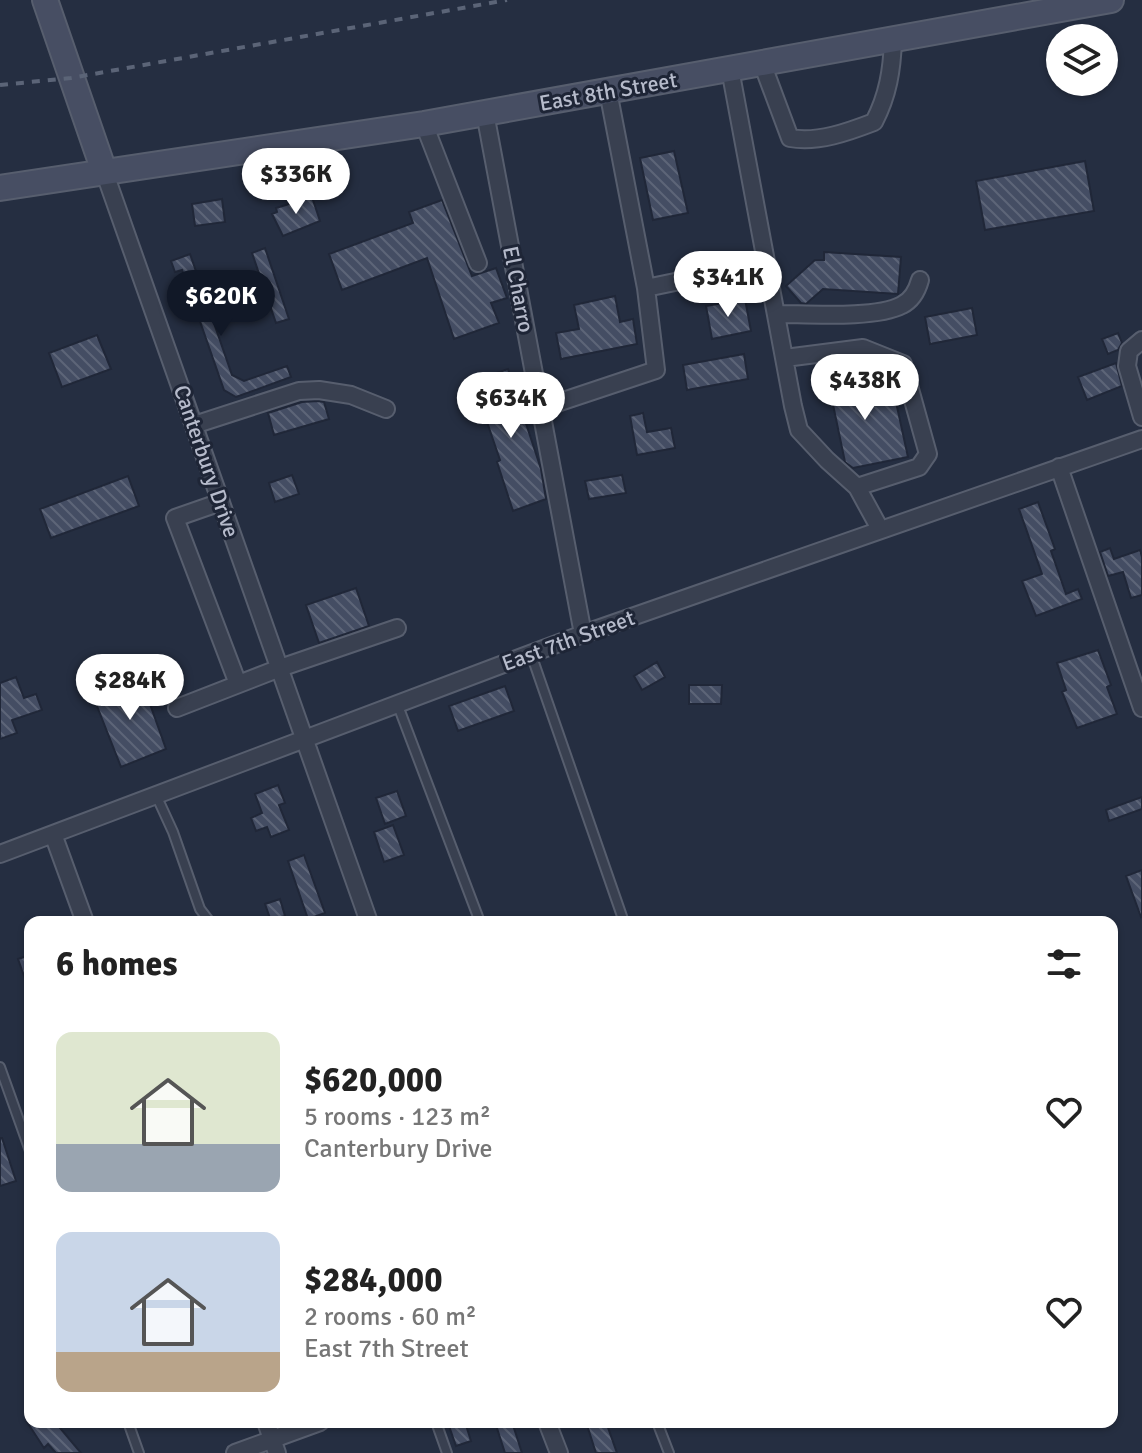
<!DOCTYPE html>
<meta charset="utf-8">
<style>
:root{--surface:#fff;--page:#f6f6f6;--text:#222;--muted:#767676;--accent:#111827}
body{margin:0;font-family:Signika,sans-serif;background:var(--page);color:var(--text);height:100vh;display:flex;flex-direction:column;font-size:30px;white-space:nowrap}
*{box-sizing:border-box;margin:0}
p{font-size:26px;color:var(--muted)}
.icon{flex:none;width:44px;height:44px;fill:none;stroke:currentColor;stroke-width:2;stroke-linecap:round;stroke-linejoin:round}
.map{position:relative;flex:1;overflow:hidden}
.sheet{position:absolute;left:24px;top:916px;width:1094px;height:512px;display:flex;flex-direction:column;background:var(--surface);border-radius:16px;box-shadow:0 2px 6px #0004}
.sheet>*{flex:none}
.controls{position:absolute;left:1046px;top:24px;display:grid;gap:16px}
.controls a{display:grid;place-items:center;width:72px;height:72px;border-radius:50%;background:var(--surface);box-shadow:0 2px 6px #0004;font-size:40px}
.price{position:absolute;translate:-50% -68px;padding:0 18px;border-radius:28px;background:#fff;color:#222;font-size:26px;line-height:52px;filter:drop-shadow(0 2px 4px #0008)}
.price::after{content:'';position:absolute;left:50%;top:48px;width:24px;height:18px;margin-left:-12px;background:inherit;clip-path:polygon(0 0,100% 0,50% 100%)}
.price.on{background:var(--accent);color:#fff}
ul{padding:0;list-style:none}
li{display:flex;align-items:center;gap:24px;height:200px;padding:0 32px}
li span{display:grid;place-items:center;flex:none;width:224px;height:160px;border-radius:16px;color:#555}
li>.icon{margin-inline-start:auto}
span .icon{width:96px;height:96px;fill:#fffc;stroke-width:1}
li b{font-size:34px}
h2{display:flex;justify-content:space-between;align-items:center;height:96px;padding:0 32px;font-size:34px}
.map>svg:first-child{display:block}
</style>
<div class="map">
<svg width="1142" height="1453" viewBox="0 0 1142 1453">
<defs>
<pattern id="building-back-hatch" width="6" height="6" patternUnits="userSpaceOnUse" patternTransform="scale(2)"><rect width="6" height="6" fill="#444d63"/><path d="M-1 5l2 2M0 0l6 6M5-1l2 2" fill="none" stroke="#5d6578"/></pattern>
</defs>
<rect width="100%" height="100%" fill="#252e41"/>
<path fill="url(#building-back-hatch)" stroke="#202738" stroke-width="2" d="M674,151L688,213L653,220L640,158Z
M1085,161L1094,211L985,230L976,181Z
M312,197L320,221L283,236L272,214L277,212L276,208Z
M222,199L225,222L195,226L192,204Z
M442,200L472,276L496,268L507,298L491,303L499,323L454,339L427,258L342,290L329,254L413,223L409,212Z
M265,248L289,319L276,323L252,253Z
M824,252L901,257L898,294L823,289L806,304L801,303L786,286L815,260H824Z
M190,254L232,375L244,381L287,366L291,377L236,397L224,390L182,270L175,272L171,261Z
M615,296L620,322L633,319L637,344L561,359L556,333L579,329L574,305Z
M745,299L751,331L712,339L706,306Z
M972,308L977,335L930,344L925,317Z
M1118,333L1122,343L1118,350L1108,354L1102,339Z
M97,335L111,369L62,387L49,353Z
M744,354L748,379L687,390L683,365Z
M1116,363L1122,386L1087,400L1078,377Z
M508,369L541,469L546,499L513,511L497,462L500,460L473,381Z
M860,369L865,394L879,391L882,404L896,402L908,457L853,468L845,462L827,376Z
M318,401L324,402L329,419L274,435L268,413L302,402Z
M643,413L647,432L671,428L675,448L637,455L630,416Z
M292,475L299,494L275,502L269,483Z
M622,475L626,493L589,499L585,481Z
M128,476L139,506L51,538L40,509Z
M1038,502L1055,549L1051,551L1066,594L1078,589L1082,599L1036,616L1022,581L1042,574L1019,509Z
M1110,548L1114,559L1140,550L1142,557V595L1131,598L1123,572L1108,576L1100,552Z
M356,588L369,626L319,643L306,605Z
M1098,650L1111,685L1107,687L1117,714L1077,728L1062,692L1066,690L1057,663Z
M657,662L665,677L642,690L634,676Z
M16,677L24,698L36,694L42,710L12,720L17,733L0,739V683Z
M141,679L166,749L121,767L93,696Z
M689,685H722L721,704H689Z
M505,686L514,711L458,731L449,706Z
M278,785L285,803L279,805L289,830L271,837L267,827L256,831L251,818L262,813L255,794Z
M397,791L406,816L385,824L376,798Z
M1142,797V809L1109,821L1106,810Z
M393,825L404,855L384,862L374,832Z
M304,855L325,913L308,919L288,861Z
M1142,870V916L1141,917L1126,876Z
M280,899L285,916L271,921L265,904Z
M30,955V987H28L18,959Z
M0,1138H2L16,1181L0,1186Z
M27,1422H55L81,1453H56L48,1444L44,1448Z
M465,1422L471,1441L456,1446L449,1426Z
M495,1422H512L522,1453H505Z
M586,1422H606L617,1453H596Z"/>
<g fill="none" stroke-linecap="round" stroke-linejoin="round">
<defs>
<path id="lane" d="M531,654L624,922
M397,703L480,922
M156,795L173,832L200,909L210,922
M256,922H260
M0,1067L30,1151
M128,1422L139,1453
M436,1422L447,1453
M657,1422L669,1453"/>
<path id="street" d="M762,63L790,138C818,143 848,132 874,122C888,95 892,70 893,40
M730,69L793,406L799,430L827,460L857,487L919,467L928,454L903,364L863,348L785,358
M485,113L583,634
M424,124L478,263
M104,171L369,922
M646,288L767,263
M777,314C808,314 876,319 902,305C912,300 917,291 920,280
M1142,340L1129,351L1127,366L1142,417
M542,408L656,370L646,288L608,91
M194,425L299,391L319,390L351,395L386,409
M1059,467L1142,708
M857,487L880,529
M221,502L175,518L238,684
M177,708L280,668L397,628
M53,834L85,922
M0,854L583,634L1142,439
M266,1422L277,1453
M547,1422L559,1453
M235,1453L320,1422"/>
<path id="secondary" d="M45,0L104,171
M0,188L424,124L1111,0"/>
</defs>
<use href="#lane" stroke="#575e6e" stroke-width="12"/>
<use href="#street" stroke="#575e6e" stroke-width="20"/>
<use href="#secondary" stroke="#575e6e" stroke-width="28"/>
<use href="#lane" stroke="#394050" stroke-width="8"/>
<use href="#street" stroke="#394050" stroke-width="16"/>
<use href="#secondary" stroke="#474e63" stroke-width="24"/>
<path stroke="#5b6477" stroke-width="4" stroke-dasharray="8 8" stroke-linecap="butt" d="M0,85L71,78L507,0"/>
</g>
<g text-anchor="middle" stroke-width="6" stroke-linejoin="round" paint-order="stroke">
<g font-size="22" fill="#b6bbcb" stroke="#1e2536">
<text transform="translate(608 91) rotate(-10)" y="8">East 8th Street</text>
<text transform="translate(519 289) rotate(79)" y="8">El Charro</text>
<text transform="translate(207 461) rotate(71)" y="8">Canterbury Drive</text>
<text transform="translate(568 640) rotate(-20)" y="8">East 7th Street</text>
</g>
</g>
</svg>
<div class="controls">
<a><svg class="icon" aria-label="layers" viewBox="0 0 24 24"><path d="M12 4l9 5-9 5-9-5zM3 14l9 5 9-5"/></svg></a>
</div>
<b class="price" style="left:296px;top:216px">$336K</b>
<b class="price" style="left:728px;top:319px">$341K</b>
<b class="price on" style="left:221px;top:338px">$620K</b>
<b class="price" style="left:865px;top:422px">$438K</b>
<b class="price" style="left:511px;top:440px">$634K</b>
<b class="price" style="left:130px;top:722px">$284K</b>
<section class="sheet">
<h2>6 homes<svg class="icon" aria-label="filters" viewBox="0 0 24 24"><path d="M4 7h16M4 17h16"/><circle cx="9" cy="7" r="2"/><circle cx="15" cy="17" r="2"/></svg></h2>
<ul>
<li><span style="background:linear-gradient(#dfe7d0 70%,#9aa5b1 0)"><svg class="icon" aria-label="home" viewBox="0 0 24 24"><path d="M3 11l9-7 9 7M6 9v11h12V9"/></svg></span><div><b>$620,000</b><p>5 rooms · 123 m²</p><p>Canterbury Drive</p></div><svg class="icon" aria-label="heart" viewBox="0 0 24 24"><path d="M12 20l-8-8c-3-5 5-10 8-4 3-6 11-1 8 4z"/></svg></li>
<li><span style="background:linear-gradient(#c9d6e8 75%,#b9a48a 0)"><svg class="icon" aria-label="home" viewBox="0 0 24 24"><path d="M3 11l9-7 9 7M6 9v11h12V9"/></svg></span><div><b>$284,000</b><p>2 rooms · 60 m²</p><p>East 7th Street</p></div><svg class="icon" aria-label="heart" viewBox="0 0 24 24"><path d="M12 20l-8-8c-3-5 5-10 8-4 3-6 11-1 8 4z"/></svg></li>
</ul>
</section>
</div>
